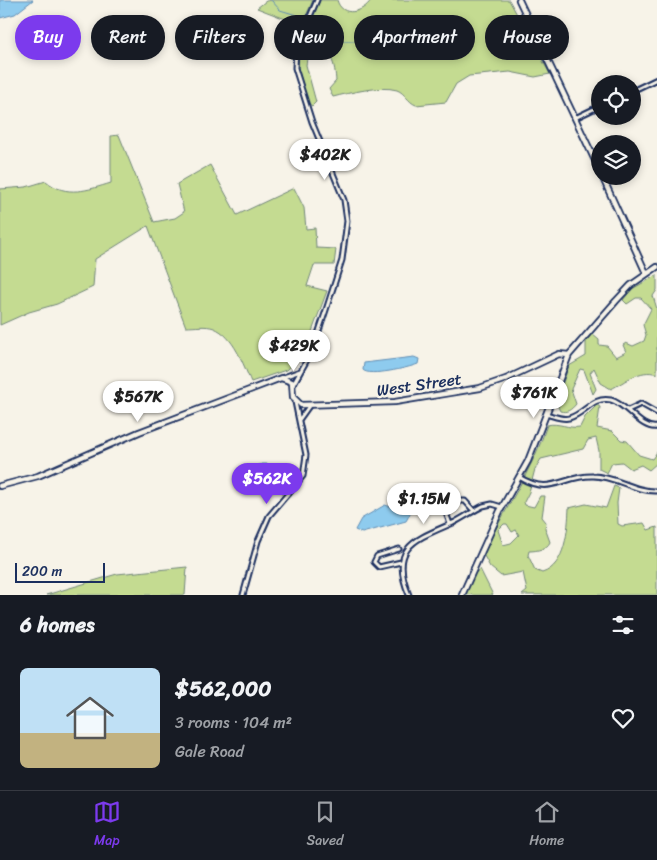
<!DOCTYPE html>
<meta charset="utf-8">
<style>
:root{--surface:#171b24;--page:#20242c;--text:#f1f3f6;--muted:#9ea1a6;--line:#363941;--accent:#7c3aed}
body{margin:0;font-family:Sriracha,sans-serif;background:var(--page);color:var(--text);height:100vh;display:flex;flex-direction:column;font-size:19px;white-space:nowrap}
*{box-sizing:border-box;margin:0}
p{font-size:16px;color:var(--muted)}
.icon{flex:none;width:28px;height:28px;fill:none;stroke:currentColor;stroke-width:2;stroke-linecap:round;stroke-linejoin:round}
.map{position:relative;height:595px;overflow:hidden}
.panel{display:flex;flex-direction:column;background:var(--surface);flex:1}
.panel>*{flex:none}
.guide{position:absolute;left:15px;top:15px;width:628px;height:45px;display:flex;gap:10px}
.buttons{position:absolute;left:591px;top:75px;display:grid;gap:10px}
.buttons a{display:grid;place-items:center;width:50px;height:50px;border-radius:50%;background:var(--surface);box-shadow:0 2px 8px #0003;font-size:25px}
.scale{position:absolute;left:15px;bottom:12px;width:90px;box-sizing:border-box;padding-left:5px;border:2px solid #1b2f5e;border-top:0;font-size:14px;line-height:18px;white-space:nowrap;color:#1b2f5e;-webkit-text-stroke:4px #f7f3e8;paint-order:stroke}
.price{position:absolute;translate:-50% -42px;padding:0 11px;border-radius:18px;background:#fff;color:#222;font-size:16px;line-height:32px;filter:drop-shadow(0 1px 2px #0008)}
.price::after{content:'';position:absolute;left:50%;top:30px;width:15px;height:11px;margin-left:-8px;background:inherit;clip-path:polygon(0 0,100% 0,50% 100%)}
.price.on{background:var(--accent);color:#fff}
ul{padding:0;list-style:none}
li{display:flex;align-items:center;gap:15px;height:125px;padding:0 20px}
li+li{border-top:1px solid var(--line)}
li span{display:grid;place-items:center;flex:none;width:140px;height:100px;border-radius:8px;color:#555}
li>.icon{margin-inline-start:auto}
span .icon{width:60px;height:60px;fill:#fffc;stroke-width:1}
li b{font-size:21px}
h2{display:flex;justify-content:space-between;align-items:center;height:60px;padding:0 20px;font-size:21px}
.pill{padding:0 18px;border-radius:22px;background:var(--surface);box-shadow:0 2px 8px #0003;font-size:18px;line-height:45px}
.pill.on{background:var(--accent);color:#fff}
.dock{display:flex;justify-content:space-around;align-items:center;height:70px;border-top:1px solid var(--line);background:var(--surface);font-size:14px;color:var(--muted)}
.dock a{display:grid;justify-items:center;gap:2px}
.dock .on{color:var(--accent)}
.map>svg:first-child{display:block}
</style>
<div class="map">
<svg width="657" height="595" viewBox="0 0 657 595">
<rect width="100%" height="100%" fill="#f7f3e8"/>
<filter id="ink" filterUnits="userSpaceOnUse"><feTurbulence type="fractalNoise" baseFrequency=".02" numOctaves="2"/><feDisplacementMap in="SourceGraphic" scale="10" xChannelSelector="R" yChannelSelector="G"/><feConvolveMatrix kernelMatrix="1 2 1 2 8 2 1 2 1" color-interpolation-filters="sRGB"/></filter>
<g filter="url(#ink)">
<path fill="#c4db91" stroke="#708578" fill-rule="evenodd" d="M273,0H313L292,48H290L292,31L288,20L257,8L266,1Z
M320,0H337C342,18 363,13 371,0H509L550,74L535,77L510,72L469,76L456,84L446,102L416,105C408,102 405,93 397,90C380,85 349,93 333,97L329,89L336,81C335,66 332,48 314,46L308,52L306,65L316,102L312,106L308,103L298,68L299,49Z
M119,135L154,222L175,218L184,212L177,184L210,165L237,215L294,188L304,208L306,229L315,228L316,248L336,249L334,265H314L307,286L327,291L304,353L286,370L251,382C243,364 234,336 214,328C206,325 195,327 186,327L148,226L95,259L93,287L57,304L29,312L0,325V189L26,187L46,181C66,198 88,190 111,183V136Z
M657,275V290L653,296L657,309V374C640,368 625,382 611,389L601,383L594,368L590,373L596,389L593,394L584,370L580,369L571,389L576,404C571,410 567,413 560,411L558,407L564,397L562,385L569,366L586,356V341L592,334L599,340V345L607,346L616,357L626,352L623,345L626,343L633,346L644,341L646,335L643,325L651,309L641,298H636L627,304L623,300L632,289Z
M597,405L600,407L597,428L612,431L621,440L627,441L639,455L652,459L657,452V463L649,470L641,465L631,469L622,462L612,463L607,473L599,469V451L596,438L588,440L583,449L541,459L535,469L529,492L524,502L525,505L534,507L540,496H545L542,517L546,522L545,528L550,542C547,549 537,551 529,551L528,555L535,570L542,573C566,566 568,528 569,508L586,504L606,508L614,486L619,488L617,503L618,524L622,526L644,523L648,530L657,527V595H522L527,591L523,572L501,576L490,567L483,554C503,511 533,470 547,425C558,422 569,429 580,427L585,417ZM504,524H507L512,532L516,530L519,535L511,543L503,545L498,530Z
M187,567L185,595H46L117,574Z
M480,569L493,595H465L473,575Z"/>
<path fill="#8ecbee" stroke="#608db4" d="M0,0H33L15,14L0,18Z
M414,357L419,359L418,364C408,368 369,377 363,370L364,363Z
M262,464H268L269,467L267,478L256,481L248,478L246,473L248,469L252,468L255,472L257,466Z
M410,496L415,499L416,503L406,521L362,533L355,530L361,519L385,505L401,510L408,504Z"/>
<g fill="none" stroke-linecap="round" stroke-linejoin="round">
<path stroke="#608db4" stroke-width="1" d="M271,0L280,10L300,16L304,20
M310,23C321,26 324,33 333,38C346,45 362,38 375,40C386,41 394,49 406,45C418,42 428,30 436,21"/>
<defs>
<path id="street" d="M632,91L657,79
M575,118L600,106
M281,378L300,371
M293,385L313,349L326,310L342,260L347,221L344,200L312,122L295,68L296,49L317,0
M628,410L641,404L657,413
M546,414C554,416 562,420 569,418C585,414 592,396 611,400C627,404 641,430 657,427
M299,420L309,406
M519,477C551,497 563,475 593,476C616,476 634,492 657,491
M450,524L444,507L447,501H465L474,511
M399,549L377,556L374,562L379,567L401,562
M243,595L258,541L269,516L303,476L306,455L295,402
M409,595C389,547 414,540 453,523C463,518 473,511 483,506L492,504L502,507"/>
<path id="secondary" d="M519,0L600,171
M602,176L646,273
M0,486L38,476L139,432L281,378L292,382L293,397L301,405L395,402L480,388L506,379L559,354L569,355
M462,595L500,511L528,461L569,355L616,301L631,285L657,267"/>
</defs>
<use href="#street" stroke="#1b2f5e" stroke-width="7"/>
<use href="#secondary" stroke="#1b2f5e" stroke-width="8"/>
<use href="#street" stroke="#f7f3e8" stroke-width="3"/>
<use href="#secondary" stroke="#f7f3e8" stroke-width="4.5"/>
</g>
</g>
<g text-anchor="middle" stroke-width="4.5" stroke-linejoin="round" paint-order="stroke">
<g font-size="16" fill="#1b2f5e" stroke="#f7f3e8">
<text transform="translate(419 384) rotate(-8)" y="6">West Street</text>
</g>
</g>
</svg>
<div class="buttons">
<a><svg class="icon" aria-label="locate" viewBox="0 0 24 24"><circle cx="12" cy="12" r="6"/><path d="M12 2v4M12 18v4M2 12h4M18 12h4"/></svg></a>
<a><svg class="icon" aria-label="layers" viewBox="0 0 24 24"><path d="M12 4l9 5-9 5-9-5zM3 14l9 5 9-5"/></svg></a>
</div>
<div class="scale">200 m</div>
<b class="price" style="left:325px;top:181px">$402K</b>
<b class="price" style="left:294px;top:372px">$429K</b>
<b class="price" style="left:534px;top:419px">$761K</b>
<b class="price" style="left:138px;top:423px">$567K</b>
<b class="price on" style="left:267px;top:505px">$562K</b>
<b class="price" style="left:424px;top:525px">$1.15M</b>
<div class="guide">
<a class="pill on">Buy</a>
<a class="pill">Rent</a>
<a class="pill">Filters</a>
<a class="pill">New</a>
<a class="pill">Apartment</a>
<a class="pill">House</a>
</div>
</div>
<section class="panel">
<h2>6 homes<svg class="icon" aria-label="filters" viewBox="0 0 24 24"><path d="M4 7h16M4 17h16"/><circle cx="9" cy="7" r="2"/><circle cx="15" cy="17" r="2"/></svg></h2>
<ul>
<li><span style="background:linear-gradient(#bfe0f5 65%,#c2b280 0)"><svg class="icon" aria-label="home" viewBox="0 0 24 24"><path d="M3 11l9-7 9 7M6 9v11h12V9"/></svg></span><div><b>$562,000</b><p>3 rooms · 104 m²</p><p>Gale Road</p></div><svg class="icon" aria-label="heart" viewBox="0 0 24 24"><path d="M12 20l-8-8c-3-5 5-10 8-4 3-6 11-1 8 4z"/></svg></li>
</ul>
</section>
<nav class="dock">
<a class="on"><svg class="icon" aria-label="map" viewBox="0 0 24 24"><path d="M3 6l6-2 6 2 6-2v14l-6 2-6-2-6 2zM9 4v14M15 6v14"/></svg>Map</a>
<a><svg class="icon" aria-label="saved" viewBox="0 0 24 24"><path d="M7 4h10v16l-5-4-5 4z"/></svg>Saved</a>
<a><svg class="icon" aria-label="home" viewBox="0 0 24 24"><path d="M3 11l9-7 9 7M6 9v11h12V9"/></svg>Home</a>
</nav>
